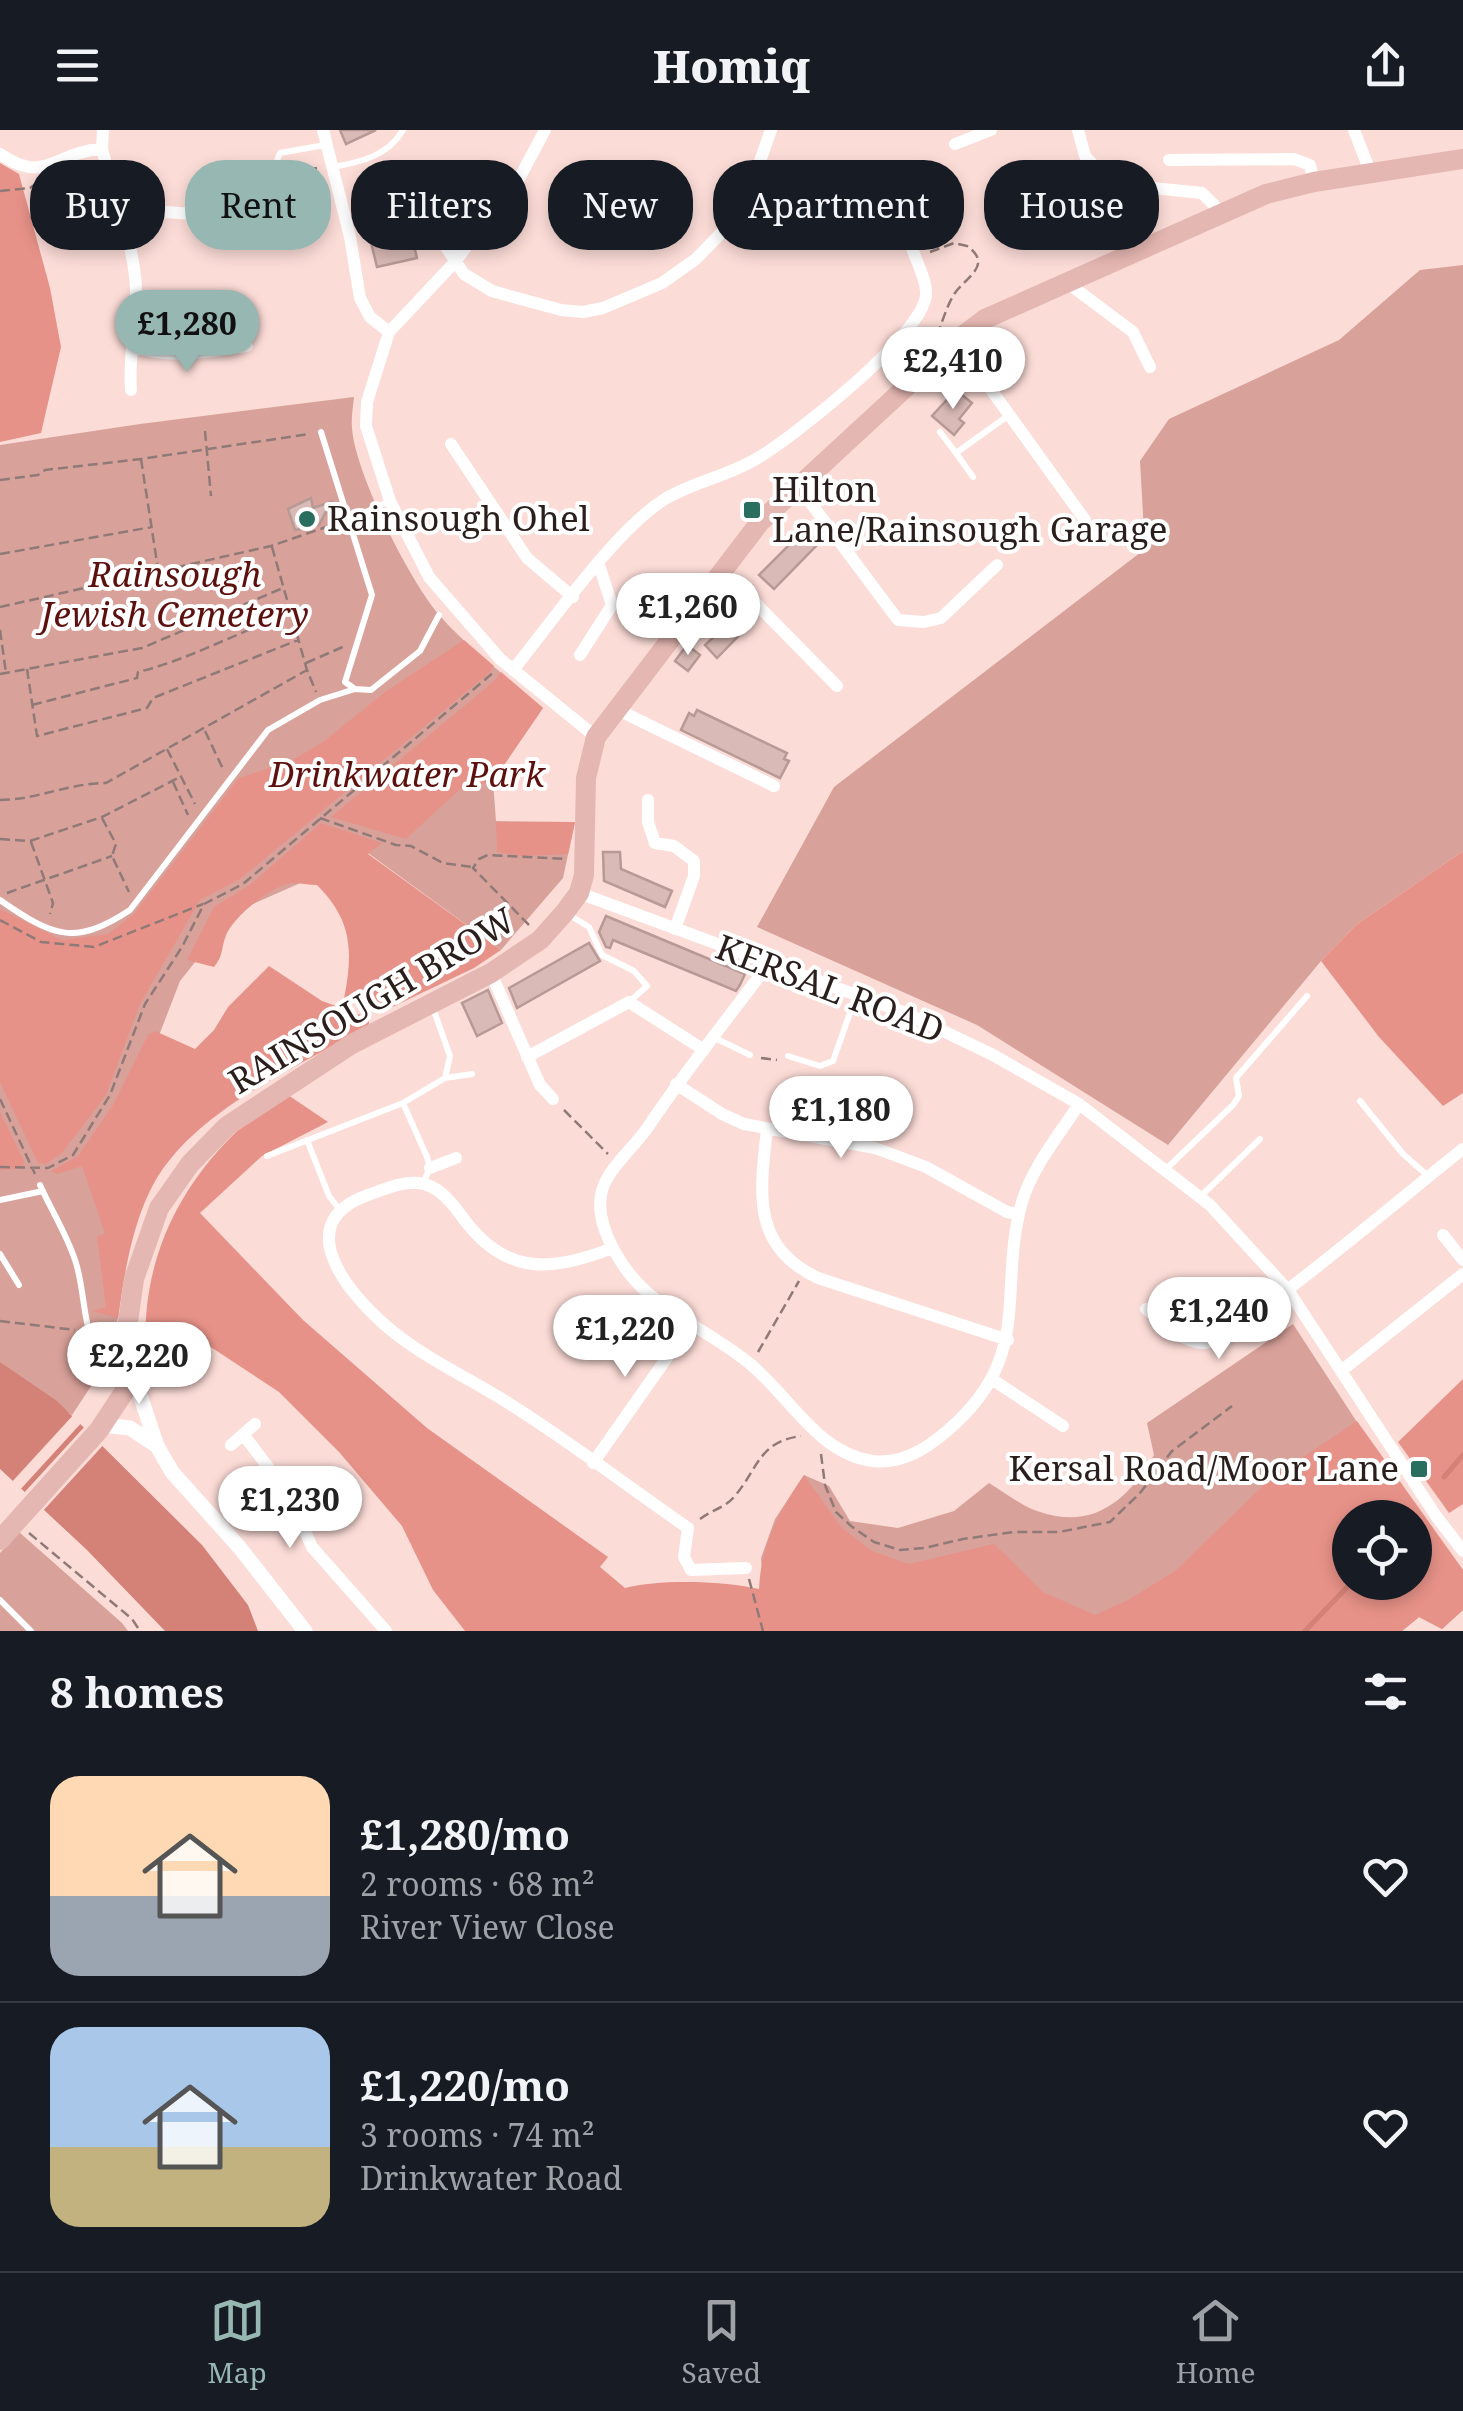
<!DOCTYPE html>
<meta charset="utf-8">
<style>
:root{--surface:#171b24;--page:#242831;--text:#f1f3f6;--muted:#9ea1a6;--line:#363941;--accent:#97b7b2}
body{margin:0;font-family:"Noto Serif",serif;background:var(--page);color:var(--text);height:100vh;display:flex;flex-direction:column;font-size:38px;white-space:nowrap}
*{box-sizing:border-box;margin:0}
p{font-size:32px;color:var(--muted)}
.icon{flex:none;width:55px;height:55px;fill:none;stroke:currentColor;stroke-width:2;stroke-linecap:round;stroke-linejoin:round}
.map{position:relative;height:1501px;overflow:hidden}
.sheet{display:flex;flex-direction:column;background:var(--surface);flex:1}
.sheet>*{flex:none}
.banner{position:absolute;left:30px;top:30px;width:1405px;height:90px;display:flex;gap:20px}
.controls{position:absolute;left:1332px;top:1370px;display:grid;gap:20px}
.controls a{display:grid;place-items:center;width:100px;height:100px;border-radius:50%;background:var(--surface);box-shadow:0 5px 15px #0003;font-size:50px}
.price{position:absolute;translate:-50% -85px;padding:0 22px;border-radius:35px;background:#fff;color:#222;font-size:32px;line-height:65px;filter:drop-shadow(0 2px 5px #0008)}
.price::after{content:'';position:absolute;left:50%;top:60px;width:30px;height:22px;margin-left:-15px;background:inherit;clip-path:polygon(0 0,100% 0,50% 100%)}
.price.current{background:var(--accent);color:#111}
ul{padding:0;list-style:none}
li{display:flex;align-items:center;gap:30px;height:250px;padding:0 50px}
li+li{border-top:2px solid var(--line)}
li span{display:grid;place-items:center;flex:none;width:280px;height:200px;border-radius:30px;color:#555}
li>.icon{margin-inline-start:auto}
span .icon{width:120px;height:120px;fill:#fffc;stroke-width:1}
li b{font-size:42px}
h2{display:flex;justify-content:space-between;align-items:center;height:120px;padding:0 50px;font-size:42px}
.tag{padding:0 35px;border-radius:40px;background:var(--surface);box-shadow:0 5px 15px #0003;font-size:35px;line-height:90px}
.tag.current{background:var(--accent);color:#111}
header{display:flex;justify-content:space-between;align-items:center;height:130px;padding:0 50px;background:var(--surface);font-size:45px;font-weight:800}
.tab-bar{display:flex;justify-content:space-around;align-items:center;height:140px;border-top:2px solid var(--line);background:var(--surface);font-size:28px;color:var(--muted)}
.tab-bar a{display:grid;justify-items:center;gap:5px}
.tab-bar .current{color:var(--accent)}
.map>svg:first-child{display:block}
</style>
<header><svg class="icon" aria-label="menu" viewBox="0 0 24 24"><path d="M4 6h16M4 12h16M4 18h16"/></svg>Homiq<svg class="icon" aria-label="share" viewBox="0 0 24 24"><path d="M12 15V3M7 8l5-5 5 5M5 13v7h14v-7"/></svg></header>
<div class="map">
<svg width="1463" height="1501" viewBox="0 0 1463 1501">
<rect width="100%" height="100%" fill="#fcdcd7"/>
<path fill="#d8a19a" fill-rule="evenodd" d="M1463,135V721L1356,795L1321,831L1168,1015L977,895L757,797L834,657L1145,419L1140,331L1169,289L1339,210L1420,140Z
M354,267C353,277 351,288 352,298C355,343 410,452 440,486C470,520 509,548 543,578L493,651L496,691L575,692L563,748L501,820L368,723L235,782L180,851L112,1027L124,1143L118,1188L99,1244L72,1285L0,1232V315L140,294Z
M1293,1194L1383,1332L1463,1440V1480L1442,1499L1419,1487L1402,1501H766L761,1428L775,1389L804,1345L829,1356L850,1391L898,1398L954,1381L989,1353C1004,1362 1020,1375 1037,1381C1092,1401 1128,1371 1154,1325L1147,1293ZM1350,1388H1415V1452H1350Z
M19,1402L122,1493L128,1501H0V1423Z"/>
<path fill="#e79288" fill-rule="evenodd" d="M0,33L19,44L50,158L61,217L41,303L0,312Z
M464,510L494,536L489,543L240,749L200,770L140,874L106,965L62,1023L46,1034L38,1033L0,952V779L62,810L108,804L133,785L239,648L291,631L323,612L385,562Z
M501,542L543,578L493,651L460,659L406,709L331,687L494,551Z
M496,692H575L568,724L522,726L497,722Z
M321,693L382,713L368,724L501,820L474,838L382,882L344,869C353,822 353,791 317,755C309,755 300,753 292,753C272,755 231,788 225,808C221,820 223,826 214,837L187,830L214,777L251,754Z
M1463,721V963L1443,976L1379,907L1321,831L1356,795Z
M269,836L322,871L369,888V896C299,937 210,972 162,1040C134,1081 125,1140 118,1188L92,1181L106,1177L97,1107L105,1103L82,1036L57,1044L51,1041L78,1026L113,975L148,905L155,901L195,919L214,900L228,877Z
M288,965L328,992L262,1026L200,1083L303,1190L427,1298L608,1427L600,1437L625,1458C661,1449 722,1451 759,1459C761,1413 779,1382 804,1345L841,1397L872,1421L909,1434L994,1414L1043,1462L1095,1485L1128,1470L1175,1441L1269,1350L1357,1291L1463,1440V1480L1442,1499L1419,1487L1402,1501H465L433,1460L402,1396L339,1322L279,1262L197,1208L146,1222C141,1139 173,1065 232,1006C248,990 269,978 288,965ZM1350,1388H1415V1452H1350Z
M0,982L24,1031L23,1038L0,1040Z
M1463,1249V1374L1449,1383L1398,1312Z"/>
<path fill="#d48178" d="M0,1232L57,1271L202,1415L248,1475L258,1501H165L87,1420L0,1339Z"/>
<path fill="#fcdcd7" d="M76,1282L84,1290L18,1362L10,1354Z
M88,1293L107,1311L41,1383L22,1365Z"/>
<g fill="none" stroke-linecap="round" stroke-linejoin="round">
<path stroke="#d48178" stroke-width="5" d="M1444,1347L1463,1325
M1305,1501L1352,1452"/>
</g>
<path fill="#d9bab6" stroke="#b79995" stroke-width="2.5" d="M340,0H376L346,14Z
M383,53L386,65L380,66L390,108L411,103L417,128L377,137L358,59Z
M90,72L91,84L73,87L70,74Z
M956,260L972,273L959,289L964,293L954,305L932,286Z
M311,368L313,378L331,372L319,395L295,400L288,379Z
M805,399L819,413L774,459L759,445Z
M744,479L754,490L717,528L705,515Z
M687,515L700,525L688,541L675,531Z
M697,580L787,623L784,629L789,631L780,648L681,600L689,583L694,586Z
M603,722H620L621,739L672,761L665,777L604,751Z
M606,786L745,844L740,855L736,861L613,810L610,818L606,817L599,802Z
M589,813L600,831L517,878L509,858Z
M488,860L502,893L477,906L462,873Z"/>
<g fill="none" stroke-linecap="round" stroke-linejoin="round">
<path stroke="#8f7a77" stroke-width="2.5" stroke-dasharray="10 5" stroke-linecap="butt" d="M266,48L317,38
M0,61L30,58L37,53
M930,122L954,113L967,116C994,135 965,148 955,163C947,175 943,190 938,203
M205,301L211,366
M141,329L158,439
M0,350L38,345L45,340L141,329L309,304
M272,417L307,540L316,562
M0,424L152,397
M0,477L271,416L338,393
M0,500L6,543
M306,533L345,516
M27,539L37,606L147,578L153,568L298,510
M0,544L142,518L283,458
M32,575L137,548L138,542C192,529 238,501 291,484
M205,601L223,639
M167,619L195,674
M173,652L188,685
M0,670C36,670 69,653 106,653L307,540
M102,688L116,714L112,726L129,762
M320,688L396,715L411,716L443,733L472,737
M0,709L30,711L102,687L182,646
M31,712L53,773L50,784
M7,763L112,726
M0,790L41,812L94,817L203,774
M529,795L473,738L479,729L488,725L565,729
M761,928L777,930
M0,969L35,1044
M564,980L608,1024
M0,1037L48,1038L73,1025L110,965L145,874L182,817L204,774L243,754L494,542
M0,1191L75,1200
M758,1222L799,1151
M821,1324L825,1355L836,1382L851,1396L874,1412L900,1420L924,1418L963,1409L1014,1402H1059L1110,1392L1140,1363L1172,1321L1232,1276
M700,1389C710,1381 726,1377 734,1367C759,1338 758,1312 801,1306
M29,1403L132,1489L140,1501
M749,1449L763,1501"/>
<path stroke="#fff" stroke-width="6" d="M333,37C361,32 388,26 403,0
M244,38L276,33L280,23L325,15
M911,116C901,92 904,75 915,51
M321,302L372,465L345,552L355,559L371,560L420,521L439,485
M940,302L956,323L1009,285
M956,323L973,347
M348,390L388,372
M0,770C52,806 74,817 130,780L268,600L320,570L355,559
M566,783L589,797L602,825L634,841L647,856L629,872
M433,878L450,926L445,948
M715,908L750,925
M788,926L820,936L833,931L856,866
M1360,971L1403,1024L1427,1045
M403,973L427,1027L430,1038L423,1053
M307,1010L329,1066L341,1081
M267,1026L403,973L445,948L472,944
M1166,1039L1233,975L1239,966L1236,948L1307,866
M40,1055C51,1080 68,1106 76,1133C89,1176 79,1224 124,1250
M1201,1066L1260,1009
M0,1070L43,1061
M0,1124L19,1155
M0,1470L31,1501"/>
<path stroke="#fff" stroke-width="12" d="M103,0L102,19C113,61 134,114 136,158C137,192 128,226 131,260
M323,0L350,107L360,168L370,187L389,202
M545,0L520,47L454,133L389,202L367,272L366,296L390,371L429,447L500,529L596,607
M1078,0L1085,26L1098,40L1133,56L1202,63L1221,82
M1354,0L1371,44
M955,14L991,0
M0,24C46,56 55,21 102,19
M1169,30L1294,29L1310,35L1314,52
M255,55L258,72
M396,77L446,117L464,144L492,161L561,180L583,182L603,178L662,153L696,129L723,101L751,57L771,0
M122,91L167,82L193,84L284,67
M1069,154L1133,202L1150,237
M956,211L1085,390
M132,216C171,230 207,222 247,216
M451,314L527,428L573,467
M798,356L898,490L924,492L941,488L997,435
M722,439L837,556
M580,525L612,475L599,435
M513,540C553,491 614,401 665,369C693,352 728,346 756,329C791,309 929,201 926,162C926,148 916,131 912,118
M616,579L774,656
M648,670V692L655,713L674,716L694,731V746L675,799
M579,763L908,884L993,925L1079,974L1210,1075L1288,1160L1436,1386L1463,1421
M770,832C729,887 686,940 648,997C634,1018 605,1040 601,1065C595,1099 625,1144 649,1164C680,1190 718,1208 749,1233C789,1265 817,1323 872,1331C907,1335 935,1313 958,1291C1032,1221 998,1157 1022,1072C1032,1037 1060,1004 1079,974
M491,843L540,955L553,969
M527,927L629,872L704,920
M676,954L722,984L744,994L875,1018L926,1037L1007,1082L1019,1084
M767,999C760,1062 751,1117 818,1148L1008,1210
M430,1038L456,1028
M1443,1105L1463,1130
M613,1118C547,1143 503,1145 460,1084C450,1070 437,1055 419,1053C402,1051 383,1060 368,1065C289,1093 348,1162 385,1195C424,1229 470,1248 513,1276C573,1314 630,1358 688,1398L684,1427L691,1440L746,1438
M1146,1179C1162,1191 1184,1214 1205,1213C1234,1211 1425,1048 1463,1019
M1341,1241L1463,1144
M993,1250L1063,1296
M243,1304L289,1365L312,1417L386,1501
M231,1315L255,1294
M593,1333L692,1192"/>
<path stroke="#fff" stroke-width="15" d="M130,1253L140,1265L157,1316L172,1342L240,1418L305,1501
M102,1295L130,1298L157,1316"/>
<path stroke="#e5b7b2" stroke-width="20" d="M0,1410L99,1300L130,1253L126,1206L134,1149L159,1078L190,1034L227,996L352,914L491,843L540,810L565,782L579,763L584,745L586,648L596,607L760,392L956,211L985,189L1266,64L1314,52L1463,29"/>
</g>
<g fill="#2a6e60" stroke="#fff" stroke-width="4">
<rect x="742" y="370" width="20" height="20" rx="5"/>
<circle cx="307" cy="389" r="10"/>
<rect x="1409" y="1329" width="20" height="20" rx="5"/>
</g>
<g text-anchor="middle" stroke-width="8" stroke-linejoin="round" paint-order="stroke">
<g font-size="35" fill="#2a1f1d" stroke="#fff" text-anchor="start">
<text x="772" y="372">Hilton<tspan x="772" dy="40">Lane/Rainsough Garage</tspan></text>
<text x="327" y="401">Rainsough Ohel</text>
<text x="1399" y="1351" text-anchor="end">Kersal Road/Moor Lane</text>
</g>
<g font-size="35" font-style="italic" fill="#5c110f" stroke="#fff">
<text x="175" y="457">Rainsough<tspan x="175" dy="40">Jewish Cemetery</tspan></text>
<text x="407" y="657">Drinkwater Park</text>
</g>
<g font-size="35" fill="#2a1f1d" stroke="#fff">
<text transform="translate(830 859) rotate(21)" y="12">KERSAL ROAD</text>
<text transform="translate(372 871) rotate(-31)" y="12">RAINSOUGH BROW</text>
</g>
</g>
</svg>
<div class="controls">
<a><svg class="icon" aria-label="locate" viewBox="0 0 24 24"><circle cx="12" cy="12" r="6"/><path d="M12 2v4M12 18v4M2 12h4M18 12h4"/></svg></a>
</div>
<b class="price current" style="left:187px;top:245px">£1,280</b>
<b class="price" style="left:953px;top:282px">£2,410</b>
<b class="price" style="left:688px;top:528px">£1,260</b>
<b class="price" style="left:841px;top:1031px">£1,180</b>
<b class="price" style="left:1219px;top:1232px">£1,240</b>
<b class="price" style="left:625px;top:1250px">£1,220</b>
<b class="price" style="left:139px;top:1277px">£2,220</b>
<b class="price" style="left:290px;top:1421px">£1,230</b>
<div class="banner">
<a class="tag">Buy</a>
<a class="tag current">Rent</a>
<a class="tag">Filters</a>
<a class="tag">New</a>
<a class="tag">Apartment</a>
<a class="tag">House</a>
</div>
</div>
<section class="sheet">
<h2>8 homes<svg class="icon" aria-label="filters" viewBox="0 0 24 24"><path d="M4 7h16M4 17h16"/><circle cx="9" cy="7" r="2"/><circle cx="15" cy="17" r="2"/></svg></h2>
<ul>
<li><span style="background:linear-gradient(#ffd9b3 60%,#9aa5b1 0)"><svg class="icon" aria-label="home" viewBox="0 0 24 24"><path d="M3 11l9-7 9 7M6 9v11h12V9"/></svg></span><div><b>£1,280/mo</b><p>2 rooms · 68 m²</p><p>River View Close</p></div><svg class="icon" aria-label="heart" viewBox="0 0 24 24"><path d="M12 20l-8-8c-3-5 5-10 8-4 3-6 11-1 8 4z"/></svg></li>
<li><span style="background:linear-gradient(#a9c7e8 60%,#c2b280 0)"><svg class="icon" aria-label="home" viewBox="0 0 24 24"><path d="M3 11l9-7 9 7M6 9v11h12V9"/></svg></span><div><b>£1,220/mo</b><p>3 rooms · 74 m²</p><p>Drinkwater Road</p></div><svg class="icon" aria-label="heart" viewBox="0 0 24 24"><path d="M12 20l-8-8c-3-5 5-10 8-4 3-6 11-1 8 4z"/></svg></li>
</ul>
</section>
<nav class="tab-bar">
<a class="current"><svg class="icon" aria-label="map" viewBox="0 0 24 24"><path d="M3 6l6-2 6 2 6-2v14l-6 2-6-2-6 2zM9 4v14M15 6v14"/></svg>Map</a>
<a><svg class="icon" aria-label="saved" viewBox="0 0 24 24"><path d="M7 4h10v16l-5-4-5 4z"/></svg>Saved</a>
<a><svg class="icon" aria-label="home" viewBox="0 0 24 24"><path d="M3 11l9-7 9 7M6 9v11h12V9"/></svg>Home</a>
</nav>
